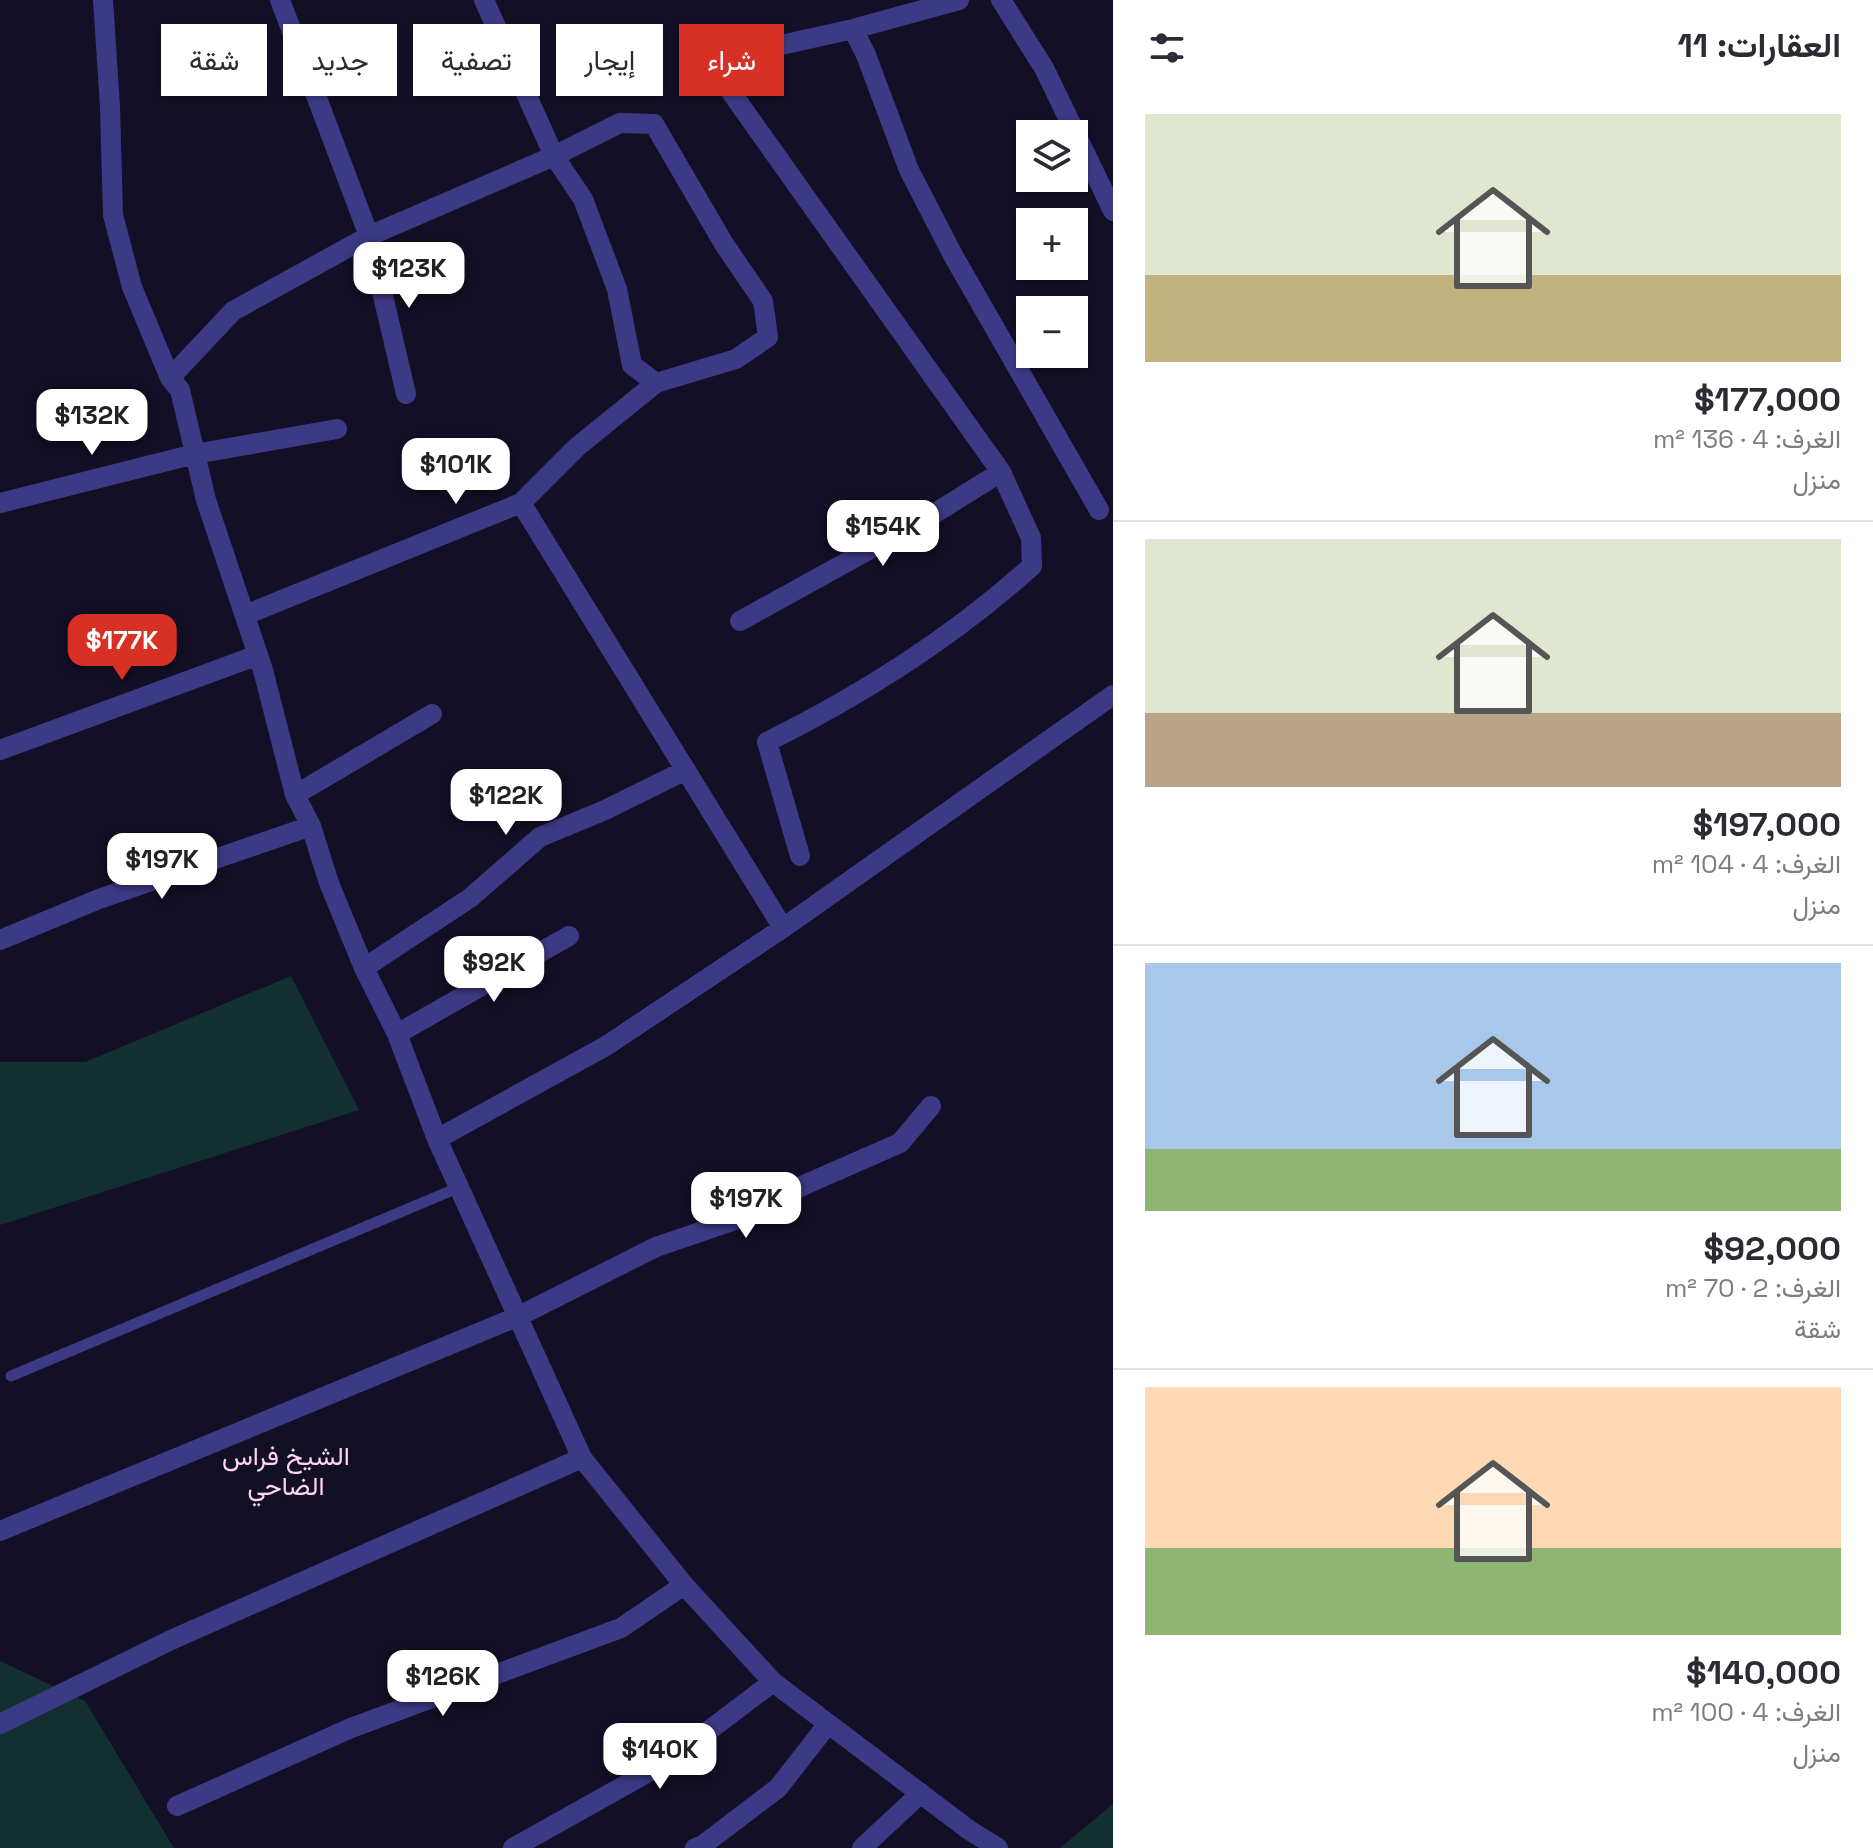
<!DOCTYPE html>
<html lang="ar">
<meta charset="utf-8">
<style>
:root{--surface:#fff;--page:#f7f7f7;--text:#2b2b33;--muted:#7c7c81;--line:#e1e1e2;--accent:#d93025}
body{margin:0;font-family:"Space Grotesk",Vazirmatn,sans-serif;background:var(--page);color:var(--text);direction:rtl;height:100vh;display:flex;flex-direction:column;font-size:30px;white-space:nowrap}
*{box-sizing:border-box;margin:0}
p{font-size:26px;color:var(--muted)}
.icon{flex:none;width:44px;height:44px;fill:none;stroke:currentColor;stroke-width:2;stroke-linecap:round;stroke-linejoin:round}
.map{position:relative;flex:1;overflow:hidden;direction:ltr}
.drawer{display:flex;flex-direction:column;background:var(--surface);width:760px}
.drawer>*{flex:none}
.hud{position:absolute;left:24px;top:24px;width:760px;height:72px;direction:rtl;display:flex;gap:16px}
.tools{position:absolute;left:1016px;top:120px;display:grid;gap:16px}
.tools a{display:grid;place-items:center;width:72px;height:72px;border-radius:0px;background:var(--surface);box-shadow:0 2px 6px #0004;font-size:40px}
.price{position:absolute;translate:-50% -68px;padding:0 18px;border-radius:16px;background:#fff;color:#222;font-size:26px;line-height:52px;filter:drop-shadow(0 2px 4px #0008)}
.price::after{content:'';position:absolute;left:50%;top:48px;width:24px;height:18px;margin-left:-12px;background:inherit;clip-path:polygon(0 0,100% 0,50% 100%)}
.price.selected{background:var(--accent);color:#fff}
ul{padding:0;list-style:none}
li{display:grid;align-content:center;gap:16px;height:424px;padding:0 32px}
li+li{border-top:2px solid var(--line)}
li span{display:grid;place-items:center;height:248px;border-radius:0px;color:#555}
li>.icon{margin-inline-start:auto}
span .icon{width:144px;height:144px;fill:#fffc;stroke-width:1}
li b{font-size:34px}
h2{display:flex;justify-content:space-between;align-items:center;height:96px;padding:0 32px;font-size:34px}
.chip{padding:0 28px;border-radius:0px;background:var(--surface);box-shadow:0 2px 6px #0004;font-size:28px;line-height:72px}
.chip.selected{background:var(--accent);color:#fff}
main{display:flex;flex:1;min-height:0}
.map>svg:first-child{display:block}
</style>
<main>
<section class="drawer">
<h2>العقارات: 11<svg class="icon" aria-label="filters" viewBox="0 0 24 24"><path d="M4 7h16M4 17h16"/><circle cx="9" cy="7" r="2"/><circle cx="15" cy="17" r="2"/></svg></h2>
<ul>
<li><span style="background:linear-gradient(#dfe7d0 65%,#c2b280 0)"><svg class="icon" aria-label="home" viewBox="0 0 24 24"><path d="M3 11l9-7 9 7M6 9v11h12V9"/></svg></span><div><b>$177,000</b><p>الغرف: 4 · 136 m²</p><p>منزل</p></div></li>
<li><span style="background:linear-gradient(#dfe7d0 70%,#b9a48a 0)"><svg class="icon" aria-label="home" viewBox="0 0 24 24"><path d="M3 11l9-7 9 7M6 9v11h12V9"/></svg></span><div><b>$197,000</b><p>الغرف: 4 · 104 m²</p><p>منزل</p></div></li>
<li><span style="background:linear-gradient(#a9c7e8 75%,#8fb573 0)"><svg class="icon" aria-label="home" viewBox="0 0 24 24"><path d="M3 11l9-7 9 7M6 9v11h12V9"/></svg></span><div><b>$92,000</b><p>الغرف: 2 · 70 m²</p><p>شقة</p></div></li>
<li><span style="background:linear-gradient(#ffd9b3 65%,#8fb573 0)"><svg class="icon" aria-label="home" viewBox="0 0 24 24"><path d="M3 11l9-7 9 7M6 9v11h12V9"/></svg></span><div><b>$140,000</b><p>الغرف: 4 · 100 m²</p><p>منزل</p></div></li>
</ul>
</section>
<div class="map">
<svg width="1113" height="1848" viewBox="0 0 1113 1848">
<rect width="100%" height="100%" fill="#130f26"/>
<path fill="#12302f" d="M291,976L359,1110L0,1225V1062H85Z
M0,1661L85,1701L174,1848H0Z
M1113,1804V1848H1060Z"/>
<g fill="none" stroke-linecap="round" stroke-linejoin="round">
<path stroke="#3d3a85" stroke-width="11" d="M11,1376L460,1187"/>
<path stroke="#3d3a85" stroke-width="20" d="M103,0L110,107L113,215L132,287L170,378L180,390L206,500L263,670L295,795L311,826L329,883L364,968L397,1034L437,1139L582,1458L684,1585L773,1682L969,1830L998,1848
M280,0L369,236L406,394
M1001,0L1044,68L1113,211
M853,29L866,55L909,170L954,257L1099,510
M170,378L233,311L369,236L554,156L620,123L654,124L724,244L763,301L768,337L736,359L656,383L632,365L617,289L583,199L554,156L484,0
M0,503L195,454L337,429
M521,503L783,928
M245,615L521,503L577,447L656,383
M740,621L932,515L1001,472
M0,750L258,655
M295,795L432,714
M800,856L767,742C862,695 954,636 1032,566L1031,538L1001,472L721,78L732,56L853,29L959,0
M0,940L99,899L311,826
M364,968L470,898L540,837L605,810L686,770
M397,1034L569,936
M437,1139L606,1046L783,928L1113,695
M0,1531L519,1316L656,1247L738,1219L804,1185L900,1143L931,1106
M0,1724L171,1640L582,1458
M177,1806L351,1728L621,1628L684,1585
M513,1848L670,1760L773,1682
M695,1848L703,1845L778,1788L828,1724
M862,1848L921,1793"/>
</g>
<g text-anchor="middle" stroke-width="8" stroke-linejoin="round" paint-order="stroke">
<g font-size="26" fill="#ffd6f0" stroke="#130f26">
<text x="286" y="1465">الشيخ فراس<tspan x="286" dy="30">الضاحي</tspan></text>
</g>
</g>
</svg>
<div class="tools">
<a><svg class="icon" aria-label="layers" viewBox="0 0 24 24"><path d="M12 4l9 5-9 5-9-5zM3 14l9 5 9-5"/></svg></a>
<a>+</a>
<a>−</a>
</div>
<b class="price" style="left:409px;top:310px">$123K</b>
<b class="price" style="left:92px;top:457px">$132K</b>
<b class="price" style="left:456px;top:506px">$101K</b>
<b class="price" style="left:883px;top:568px">$154K</b>
<b class="price selected" style="left:122px;top:682px">$177K</b>
<b class="price" style="left:506px;top:837px">$122K</b>
<b class="price" style="left:162px;top:901px">$197K</b>
<b class="price" style="left:494px;top:1004px">$92K</b>
<b class="price" style="left:746px;top:1240px">$197K</b>
<b class="price" style="left:443px;top:1718px">$126K</b>
<b class="price" style="left:660px;top:1791px">$140K</b>
<div class="hud">
<a class="chip selected">شراء</a>
<a class="chip">إيجار</a>
<a class="chip">تصفية</a>
<a class="chip">جديد</a>
<a class="chip">شقة</a>
</div>
</div>
</main>
